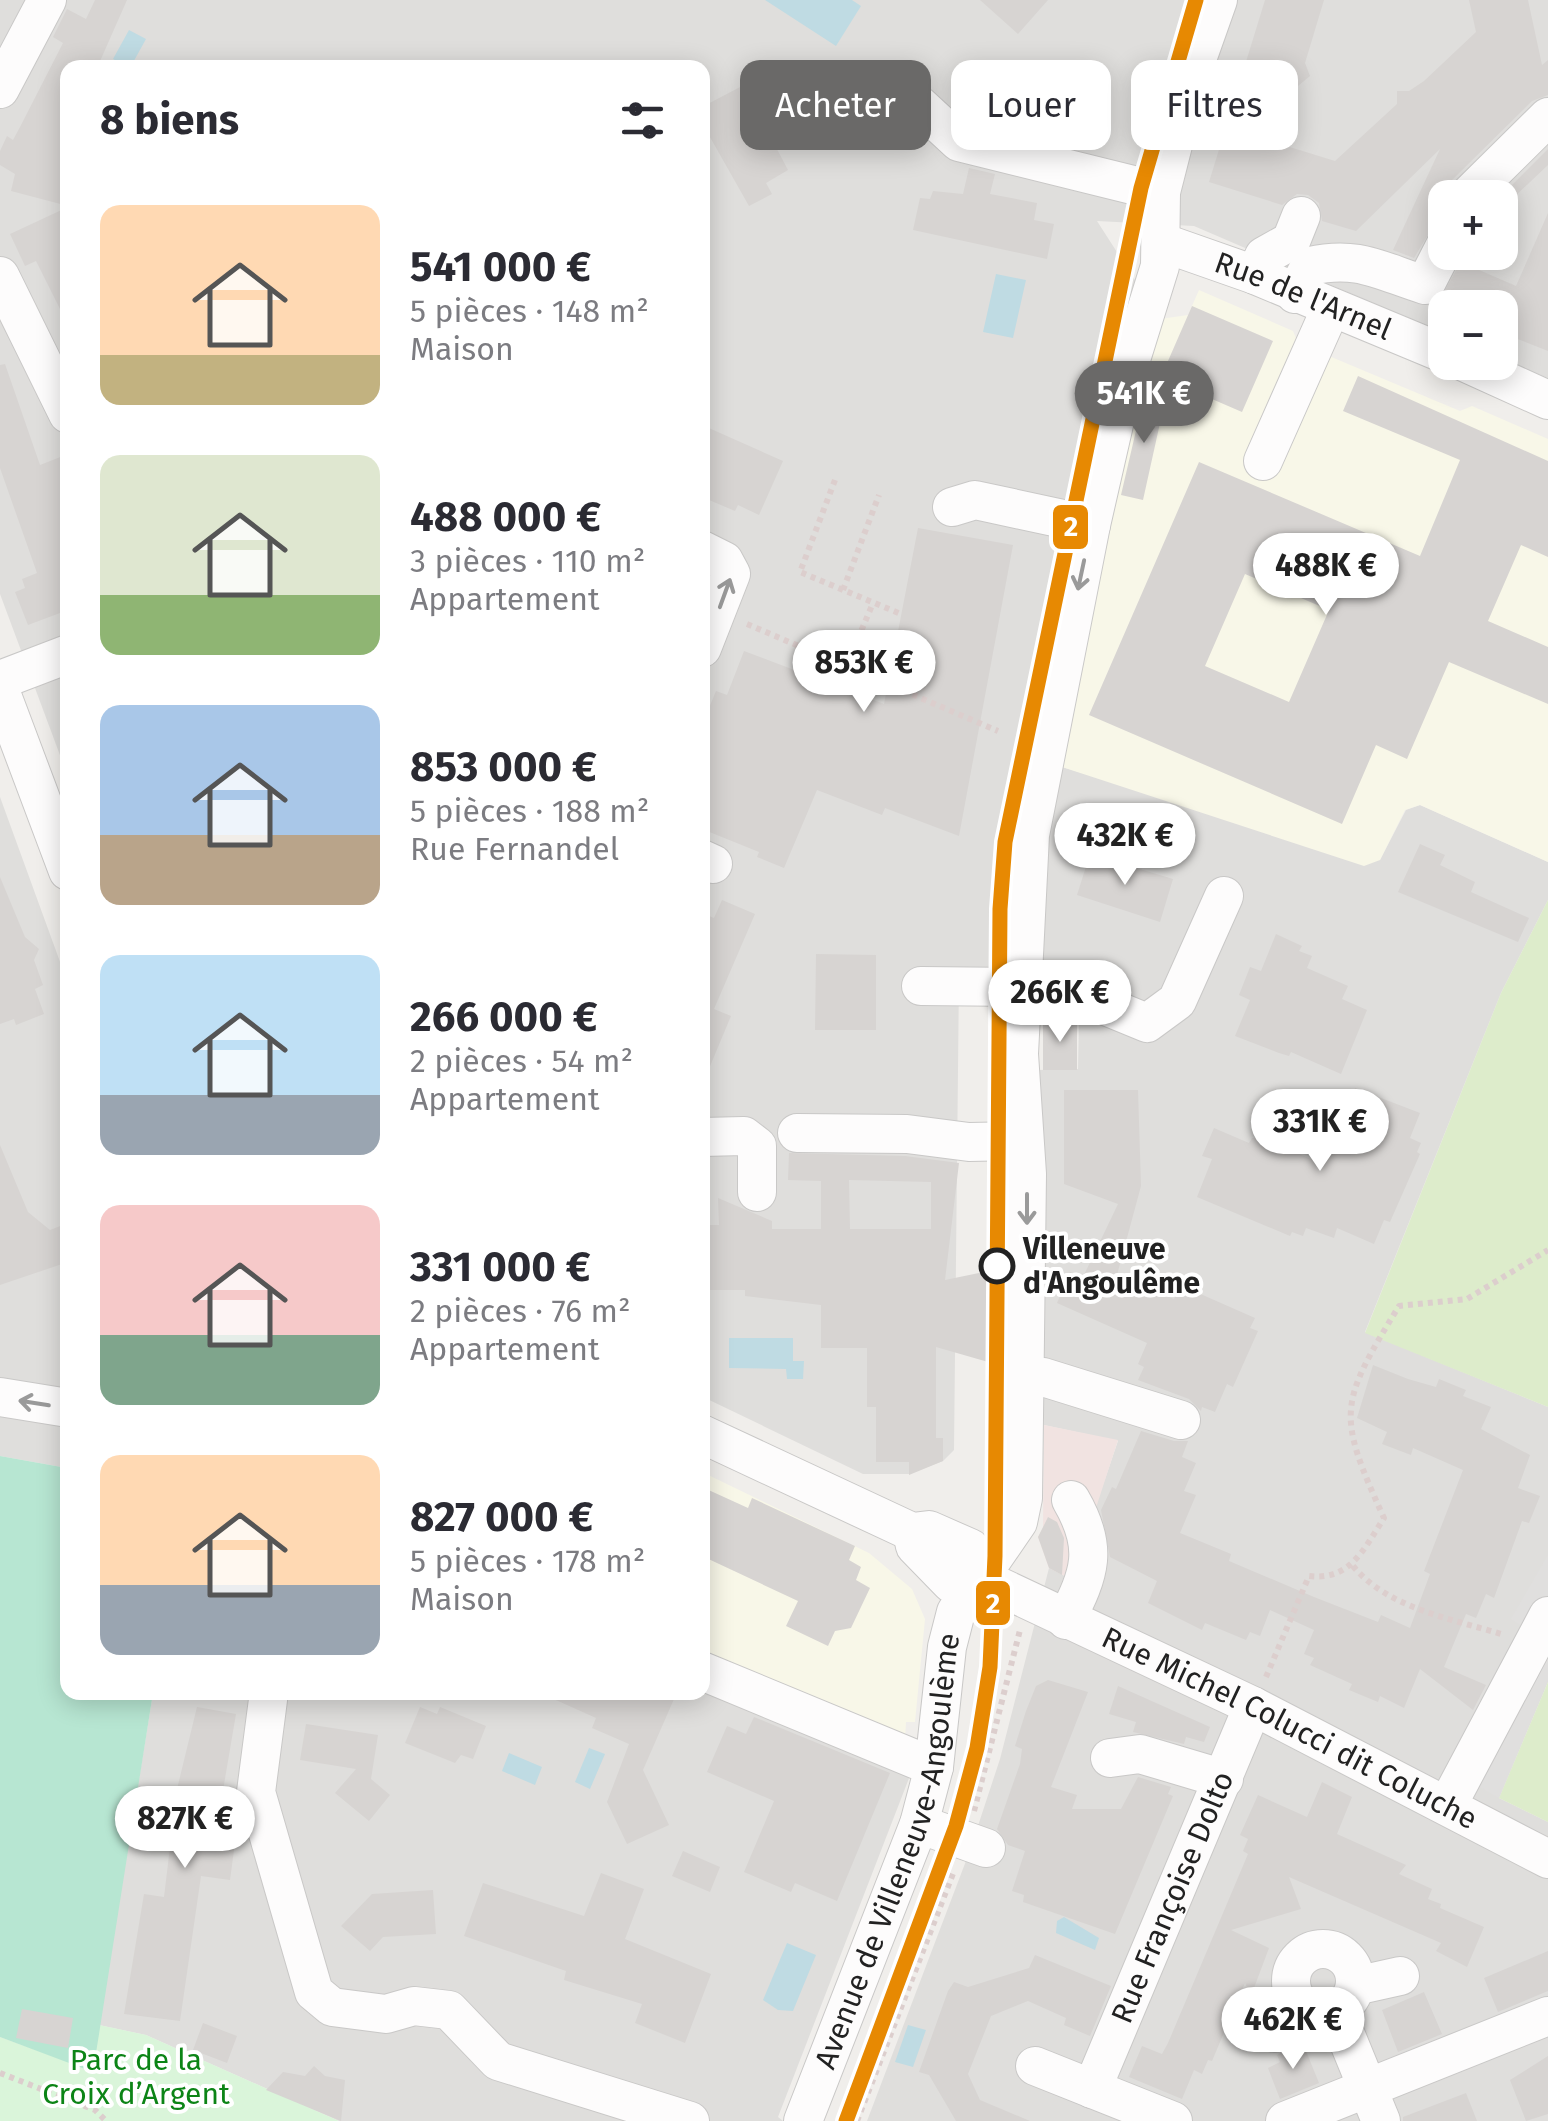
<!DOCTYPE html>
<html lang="fr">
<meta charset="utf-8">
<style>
:root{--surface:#fff;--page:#f2f2f3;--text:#2b2b33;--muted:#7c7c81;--accent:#6a6968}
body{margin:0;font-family:"Fira Sans",sans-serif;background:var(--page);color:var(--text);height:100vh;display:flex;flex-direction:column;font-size:38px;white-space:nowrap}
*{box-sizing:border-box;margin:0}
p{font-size:32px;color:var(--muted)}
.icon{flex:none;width:55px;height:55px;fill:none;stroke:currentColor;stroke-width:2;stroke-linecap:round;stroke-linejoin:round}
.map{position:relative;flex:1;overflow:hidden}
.panel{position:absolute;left:60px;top:60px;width:650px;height:1640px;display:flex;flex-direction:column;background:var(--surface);border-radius:20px;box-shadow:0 5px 25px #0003}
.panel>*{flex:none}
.top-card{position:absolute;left:740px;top:60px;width:658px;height:90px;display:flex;gap:20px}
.buttons{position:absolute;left:1428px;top:180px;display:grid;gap:20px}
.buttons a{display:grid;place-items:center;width:90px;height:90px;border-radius:20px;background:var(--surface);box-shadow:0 5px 25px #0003;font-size:50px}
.price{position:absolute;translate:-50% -85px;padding:0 22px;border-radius:35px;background:#fff;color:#222;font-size:32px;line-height:65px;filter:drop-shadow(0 2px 5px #0008)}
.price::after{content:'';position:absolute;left:50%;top:60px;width:30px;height:22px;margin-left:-15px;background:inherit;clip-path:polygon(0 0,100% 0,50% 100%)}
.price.selected{background:var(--accent);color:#fff}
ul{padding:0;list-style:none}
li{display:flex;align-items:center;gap:30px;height:250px;padding:0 40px}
li span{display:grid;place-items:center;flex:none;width:280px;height:200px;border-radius:20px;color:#555}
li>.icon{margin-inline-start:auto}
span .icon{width:120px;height:120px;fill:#fffc;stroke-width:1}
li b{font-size:42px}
h2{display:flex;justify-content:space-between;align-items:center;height:120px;padding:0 40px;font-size:42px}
.pill{padding:0 35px;border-radius:20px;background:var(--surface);box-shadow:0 5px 25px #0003;font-size:35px;line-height:90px}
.pill.selected{background:var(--accent);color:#fff}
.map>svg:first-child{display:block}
</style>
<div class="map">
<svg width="1548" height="2121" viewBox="0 0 1548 2121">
<rect width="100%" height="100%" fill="#f0eeeb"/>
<path fill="#dfdedc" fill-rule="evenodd" d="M0,0H1548V378L1500,358V308H1445V334L1194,226L1097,221L1160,319L1139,386L1062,767L1380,860L1406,810L1420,805L1548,862V900L1501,993L1365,1332L1548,1407V1682L1499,1798L1548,1822V2121H867L969,1853L1000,1759L1049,1568L1097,1592L1092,1517L1118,1441L1044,1425L1038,1070L1078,1069L1079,1021L1038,1020L959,975L954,1450L943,1461L909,1474H863L703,1397L702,68H68L67,774L0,594ZM1445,198H1500V252H1445Z
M0,797L67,981V1468L0,1456Z
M703,1654L911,1773L778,2117L783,2121H339L146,2035L99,2025L153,1693L702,1692Z"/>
<path fill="#f1e3e1" d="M1044,1425L1118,1440L1093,1517L1098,1593L1049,1568L1038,1537L1043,1528Z"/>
<path fill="#f8f7e8" d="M1199,290L1293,331L1298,343L1460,411L1472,406L1548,439V862L1420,805L1405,810L1380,860L1364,866L1062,767L1139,386L1160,319L1188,315Z
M702,1472L869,1553L912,1589L925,1619L915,1722H906L905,1741L703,1654Z"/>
<path fill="#ddeccb" d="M1548,900V1407L1365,1333L1501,993Z
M1548,1682V1822L1499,1798Z"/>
<path fill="#daf5da" d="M99,2025L146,2035L339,2121H0V2037L93,2071Z"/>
<path fill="#b7e6d2" d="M0,1456L67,1468L68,1692L153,1693L93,2072L0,2037Z"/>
<path fill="#e0dfde" d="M1548,1555V1680L1499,1798L1461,1776L1536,1635L1511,1619Z"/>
<path fill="#bfdbe3" d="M765,0H852L861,6L836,46Z
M129,30L146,39L130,68L113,59Z
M996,274L1026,280L1013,338L983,332Z
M729,1338H793V1361H804L803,1379H787L786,1369L729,1368Z
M589,1748L605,1754L590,1789L575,1782Z
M509,1753L542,1767L535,1785L502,1771Z
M1064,1917L1099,1938L1095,1950L1056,1933L1057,1921Z
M787,1943L816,1955L793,2011L778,2010L763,2000Z
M908,2025L926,2030L913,2067L895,2062Z"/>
<path fill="#d7d4d2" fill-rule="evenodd" d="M95,0H127L97,68H68V206L11,191L15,174L0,165V151L7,136L13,140L20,127L63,43L53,37L67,9L86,19Z
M980,0H1048L1018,34Z
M1265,0H1324L1305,63L1310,76L1298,86L1280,144L1335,161L1397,104V91H1409L1424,81L1476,32L1469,0H1528L1542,65L1548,60V95L1532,101L1450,182L1444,193L1445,224L1432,228L1414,258L1393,250L1440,149L1356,231L1322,221L1319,203L1308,195L1297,194L1282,205L1209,182Z
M742,86L774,134L770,136L788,170L766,183L772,194L749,206L702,123V107Z
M1548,149V165L1513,198H1499Z
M969,168L995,174L990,194L1037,203L1034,220L1054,224L1047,259L913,230L920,198L930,199L933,191L963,194Z
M68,207V325L36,261L25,266L10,234Z
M1548,213V351L1515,338L1517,332L1500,325V308H1449L1438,303L1466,252H1476L1470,266L1516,286Z
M1192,306L1273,341L1242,412L1161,377Z
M5,364L40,465L68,454V610L28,625L15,592L25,588L22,579L37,573L0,468V365Z
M1358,376L1548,461V557L1521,545L1488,621L1548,647V704L1449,662L1407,759L1376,745L1342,824L1089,715L1199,462L1420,556L1460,460L1343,411ZM1245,574L1329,610L1289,702L1205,666Z
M1145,392L1166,396L1143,500L1121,495Z
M702,425L783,461L759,515L738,505L735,511L702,497Z
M918,528L1013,545L959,836L885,808L882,815L817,790L784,868L757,857L759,852L702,829V725L716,691L727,695L744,651L884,704Z
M1420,844L1445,855L1440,865L1475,882L1471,892L1529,918L1518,942L1398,892Z
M1090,854L1173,879L1160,922L1077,895Z
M0,877L25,937L39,949L34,960L43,985L35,989L44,1014L16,1025L14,1019L0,1024Z
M722,900L755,914L714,1009L731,1016L703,1083L702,913L714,918Z
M1276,934L1302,946L1299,951L1312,956L1307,968L1348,986L1342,999L1367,1010L1341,1074L1291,1052L1289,1056L1279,1053L1235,1036L1250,1000L1239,995L1250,967L1261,971Z
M816,954L876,955V1030H815Z
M1043,1020L1077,1021V1070H1043Z
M1355,1088L1420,1113L1410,1138L1421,1143L1417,1152L1420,1154L1390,1222L1384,1220L1374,1244L1337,1228L1334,1238L1306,1228L1303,1236L1292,1232L1290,1236L1197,1197L1212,1159L1202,1156L1214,1128L1249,1143L1252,1138L1264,1139L1323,1164Z
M1064,1090H1138L1141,1186L1117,1275L1174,1299L1180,1285L1255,1318L1250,1328L1258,1331L1233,1387L1227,1384L1215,1412L1202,1407L1201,1411L1189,1399L1138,1380L1144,1367L1138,1364L1147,1343L1057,1303L1070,1272L1083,1277L1118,1204L1064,1184Z
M0,1145L28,1212L50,1230L68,1223V1262L0,1285Z
M789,1153L905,1156L959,1163L945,1280L1003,1268L1002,1366L936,1347V1438H943V1461L909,1475V1462H876V1407H867V1348H821V1305L745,1296V1290H702V1225H719L718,1198L772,1221V1229H821V1181L788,1180ZM849,1180L931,1182V1229H850Z
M1373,1365L1408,1379L1436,1387L1439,1379L1466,1390L1463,1396L1491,1407L1481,1429L1530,1455L1518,1488L1540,1496L1529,1523L1522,1521L1494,1598L1486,1594L1476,1618L1466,1614L1444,1667L1486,1685L1473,1710L1420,1669L1404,1708L1380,1696L1378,1702L1349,1690L1352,1684L1310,1665L1314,1658L1304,1654L1314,1630L1270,1610L1260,1636L1250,1632L1246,1640L1205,1623L1202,1630L1148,1603L1157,1581L1110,1557L1101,1510L1112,1487L1116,1489L1141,1431L1174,1441H1188L1182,1457L1196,1463L1184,1491L1196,1495L1180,1533L1231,1554L1229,1561L1314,1597L1378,1622L1381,1615L1410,1628L1430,1574L1424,1571L1463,1470L1413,1448L1411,1455L1382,1444L1387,1432L1357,1418Z
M702,1487L748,1508L752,1498L855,1546L849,1560L861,1567L856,1580L870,1588L851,1628L835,1631L828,1646L786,1626L798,1601L702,1556Z
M1048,1517L1057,1522L1064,1538L1062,1575L1049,1568L1038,1537Z
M1048,1680L1088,1692L1051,1787L1077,1795L1072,1809H1121L1138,1777L1171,1787L1168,1794L1173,1796L1115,1934L1023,1902L1024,1895L1012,1891L1025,1851L1008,1845L997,1829L1020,1764L1022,1749L1015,1746L1026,1711L1036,1686Z
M1118,1686L1210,1727L1204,1742L1186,1737L1184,1744L1133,1732L1136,1722L1109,1714Z
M538,1692H659L674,1699L643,1770L669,1825L627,1844L607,1802L629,1744L592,1728L596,1718Z
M197,1707L236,1714L221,1802L230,1804L227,1826L237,1828L230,1880L201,1876L180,2021L124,2014L144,1894L164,1897L177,1789Z
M420,1707L437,1714L440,1707L486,1726L473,1759L461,1755L455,1763L405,1743Z
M754,1717L890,1773L837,1901L795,1883L791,1892L744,1872L774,1801L707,1772L727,1726L746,1734Z
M306,1724L378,1735L371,1779L390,1795L369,1821L335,1793L356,1769L300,1760Z
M1322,1782L1352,1797L1337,1834L1406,1865L1399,1874L1432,1889L1428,1899L1441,1904L1440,1908L1484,1927L1467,1967L1436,1951L1441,1943L1289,1877L1301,1909L1231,1930L1269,1948L1251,1996L1245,1983L1212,2061L1208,2060L1202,2074L1194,2070L1182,2099L1129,2077L1142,2046L1162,2054L1168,2043L1248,1854L1243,1851L1248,1839L1240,1835L1258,1795L1307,1817Z
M683,1851L720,1867L710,1892L672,1876Z
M601,1873L644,1889L625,1939L711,1974L685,2043L635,2023L642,2004L564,1980L566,1971L464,1936L483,1883L584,1916Z
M433,1890L436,1934L383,1937L370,1951L341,1926L372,1894Z
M1548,1951V1991L1498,2012L1484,1978Z
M1035,1955L1111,1986L1090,2036L1064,2025L1066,2018L1028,2001L991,2016L968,2074L980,2100L1030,2121H956L929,2075L919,2072L948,1991L954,1982L968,1987L1029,1968Z
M1424,1992L1442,2034L1398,2052L1382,2010Z
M22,2009L73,2018L68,2048L16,2038Z
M203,2023L237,2036L227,2063L193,2050Z
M1302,2041L1319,2083L1280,2099L1268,2068L1280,2062L1277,2055Z
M1548,2056V2114L1526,2121L1510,2080Z
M314,2066L325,2076L345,2080L341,2121L266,2090L283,2072L305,2076Z
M1466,2093L1477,2121H1403V2117Z"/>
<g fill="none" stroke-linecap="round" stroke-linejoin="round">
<defs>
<g id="minor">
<path d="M0,89L47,0"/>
<path d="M919,105L959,142L1161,192"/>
<path d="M1466,198L1548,117"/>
<path id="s1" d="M1161,242L1255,275L1445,354"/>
<path d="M1255,275L1264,256L1291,241L1301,216"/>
<path d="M0,276L68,414"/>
<path d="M1295,294L1310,266C1358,255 1380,271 1425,285L1445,246"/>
<path d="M1464,362L1548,400"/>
<path d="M1263,461L1331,308"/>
<path d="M952,507L975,500L1091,525"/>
<path d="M702,550L724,561L731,574L702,648"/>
<path d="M0,680L68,654"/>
<path d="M0,690L68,871"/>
<path d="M702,859L713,864"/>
<path d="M1021,977L1045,981L1147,1023L1177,1001L1224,896"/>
<path d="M921,986L1020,987"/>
<path d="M797,1133L907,1134L969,1142L1023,1141"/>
<path d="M702,1137L744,1136L757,1146V1192"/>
<path d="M1026,1376L1043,1377L1181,1420"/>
<path d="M0,1397L68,1408"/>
<path d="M702,1434L912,1532L929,1530L970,1548L979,1577"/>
<path id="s2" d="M912,1532L915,1546L951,1583L979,1577L1253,1706L1548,1859"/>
<path d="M1066,1620C1090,1573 1099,1548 1071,1500"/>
<path d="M702,1671L934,1767"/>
<path d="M269,1692L256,1792L314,1992L332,2007L386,2014L414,2006L449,2010L498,2061L690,2121"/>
<path d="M1110,1758L1140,1754L1224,1779"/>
<path d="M1447,1806L1548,1616"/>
<path d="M919,1824L986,1848"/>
<circle cx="1323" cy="1981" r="32"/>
<path d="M1355,1986L1400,1976"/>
<path d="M1336,2011L1381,2121"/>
<path d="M1274,2033L1300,2004"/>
<path d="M1035,2066L1173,2121"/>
<path id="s3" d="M1092,2089L1253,1706"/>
<path id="s4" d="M803,2121L919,1824L934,1767L947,1647L956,1612L1018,1522L1023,1498L1027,1174L1019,1054L1030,835L1091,525L1123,385L1160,266L1161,192L1189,82L1218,0"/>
<path d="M1285,2121L1548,2016"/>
</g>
</defs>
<use href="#minor" stroke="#c9c8c7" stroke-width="40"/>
<path stroke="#dccecd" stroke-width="6" stroke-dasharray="5 5" stroke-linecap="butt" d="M835,480L800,572L901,614
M843,590L879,495
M747,624L998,731
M846,667L873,603
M1353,1566C1387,1608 1452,1619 1501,1634
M1266,1677L1309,1576C1350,1581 1364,1549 1384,1518C1336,1413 1339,1404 1399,1306L1467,1299L1548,1250
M974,1811L1020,1630
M0,2073L95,2110L106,2121
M857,2121L954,1871"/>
<use href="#minor" stroke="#fdfcfc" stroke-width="38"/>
<defs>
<path id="tram-1" d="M846,2121L956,1826L977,1748L990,1667L995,1556L1000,909L1005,842L1141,188L1196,0"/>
</defs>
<use href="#tram-1" stroke="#fff" stroke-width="22"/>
<use href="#tram-1" stroke="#e78902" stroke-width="15"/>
</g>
<defs><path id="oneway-shaft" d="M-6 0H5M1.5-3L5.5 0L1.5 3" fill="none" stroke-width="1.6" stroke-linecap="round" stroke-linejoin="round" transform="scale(2.5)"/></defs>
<g stroke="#9a9a9a">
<use href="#oneway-shaft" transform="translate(1081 575) rotate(102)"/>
<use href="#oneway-shaft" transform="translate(725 593) rotate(-70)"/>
<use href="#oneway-shaft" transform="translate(1027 1209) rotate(90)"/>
<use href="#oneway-shaft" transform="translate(34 1403) rotate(-171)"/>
</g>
<circle fill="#fff" stroke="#222" stroke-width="5" cx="997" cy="1266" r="16"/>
<g text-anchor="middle" stroke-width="8" stroke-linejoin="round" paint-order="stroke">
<g font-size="30" fill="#222" stroke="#fff">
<text dy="10" stroke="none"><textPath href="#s1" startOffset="152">Rue de l'Arnel</textPath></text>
<text dy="10" stroke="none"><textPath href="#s2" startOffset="440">Rue Michel Colucci dit Coluche</textPath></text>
<text dy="10" stroke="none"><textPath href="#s4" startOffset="285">Avenue de Villeneuve-Angoulème</textPath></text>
<text dy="10" stroke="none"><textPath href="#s3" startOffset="208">Rue Françoise Dolto</textPath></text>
</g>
<g font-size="30" font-weight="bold" fill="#222" stroke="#fff" text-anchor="start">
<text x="1023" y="1259">Villeneuve<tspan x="1023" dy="34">d'Angoulême</tspan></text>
</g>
<g font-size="30" fill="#0c8416" stroke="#fff">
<text x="136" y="2070">Parc de la<tspan x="136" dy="34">Croix d’Argent</tspan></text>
</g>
</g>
<g stroke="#fff" stroke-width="4">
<rect x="1051" y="503" width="39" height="48" rx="10" fill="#e78902"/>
<rect x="974" y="1579" width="38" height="48" rx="10" fill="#e78902"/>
</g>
<g font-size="28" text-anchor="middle" font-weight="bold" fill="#fff">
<text x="1071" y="536">2</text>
<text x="993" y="1613">2</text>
</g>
</svg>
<div class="buttons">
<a>+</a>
<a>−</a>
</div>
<b class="price selected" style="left:1144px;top:446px">541K €</b>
<b class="price" style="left:1326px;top:618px">488K €</b>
<b class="price" style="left:864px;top:715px">853K €</b>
<b class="price" style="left:1125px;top:888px">432K €</b>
<b class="price" style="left:1060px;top:1045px">266K €</b>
<b class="price" style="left:1320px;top:1174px">331K €</b>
<b class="price" style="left:185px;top:1871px">827K €</b>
<b class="price" style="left:1293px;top:2072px">462K €</b>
<div class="top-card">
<a class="pill selected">Acheter</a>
<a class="pill">Louer</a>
<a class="pill">Filtres</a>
</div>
<section class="panel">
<h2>8 biens<svg class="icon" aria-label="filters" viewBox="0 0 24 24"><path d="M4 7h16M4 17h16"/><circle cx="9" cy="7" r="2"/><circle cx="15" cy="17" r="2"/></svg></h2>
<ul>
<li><span style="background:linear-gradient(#ffd9b3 75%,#c2b280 0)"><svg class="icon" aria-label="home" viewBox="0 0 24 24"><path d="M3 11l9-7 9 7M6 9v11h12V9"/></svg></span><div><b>541 000 €</b><p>5 pièces · 148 m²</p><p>Maison</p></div></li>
<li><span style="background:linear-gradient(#dfe7d0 70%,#8fb573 0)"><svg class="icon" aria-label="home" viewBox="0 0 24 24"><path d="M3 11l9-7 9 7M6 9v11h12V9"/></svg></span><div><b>488 000 €</b><p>3 pièces · 110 m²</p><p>Appartement</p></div></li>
<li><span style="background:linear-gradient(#a9c7e8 65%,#b9a48a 0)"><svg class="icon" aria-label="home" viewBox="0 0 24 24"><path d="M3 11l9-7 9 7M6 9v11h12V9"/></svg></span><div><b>853 000 €</b><p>5 pièces · 188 m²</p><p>Rue Fernandel</p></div></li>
<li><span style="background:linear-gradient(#bfe0f5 70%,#9aa5b1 0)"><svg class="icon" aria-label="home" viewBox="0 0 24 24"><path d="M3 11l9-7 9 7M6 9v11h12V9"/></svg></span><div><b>266 000 €</b><p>2 pièces · 54 m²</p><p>Appartement</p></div></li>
<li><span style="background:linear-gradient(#f6c9c9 65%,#7fa58c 0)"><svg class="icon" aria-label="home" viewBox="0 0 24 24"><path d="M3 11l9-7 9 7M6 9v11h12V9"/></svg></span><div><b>331 000 €</b><p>2 pièces · 76 m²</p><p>Appartement</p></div></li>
<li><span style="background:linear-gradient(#ffd9b3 65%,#9aa5b1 0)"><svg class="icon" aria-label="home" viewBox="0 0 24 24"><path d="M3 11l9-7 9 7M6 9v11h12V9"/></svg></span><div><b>827 000 €</b><p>5 pièces · 178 m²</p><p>Maison</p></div></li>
</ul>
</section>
</div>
